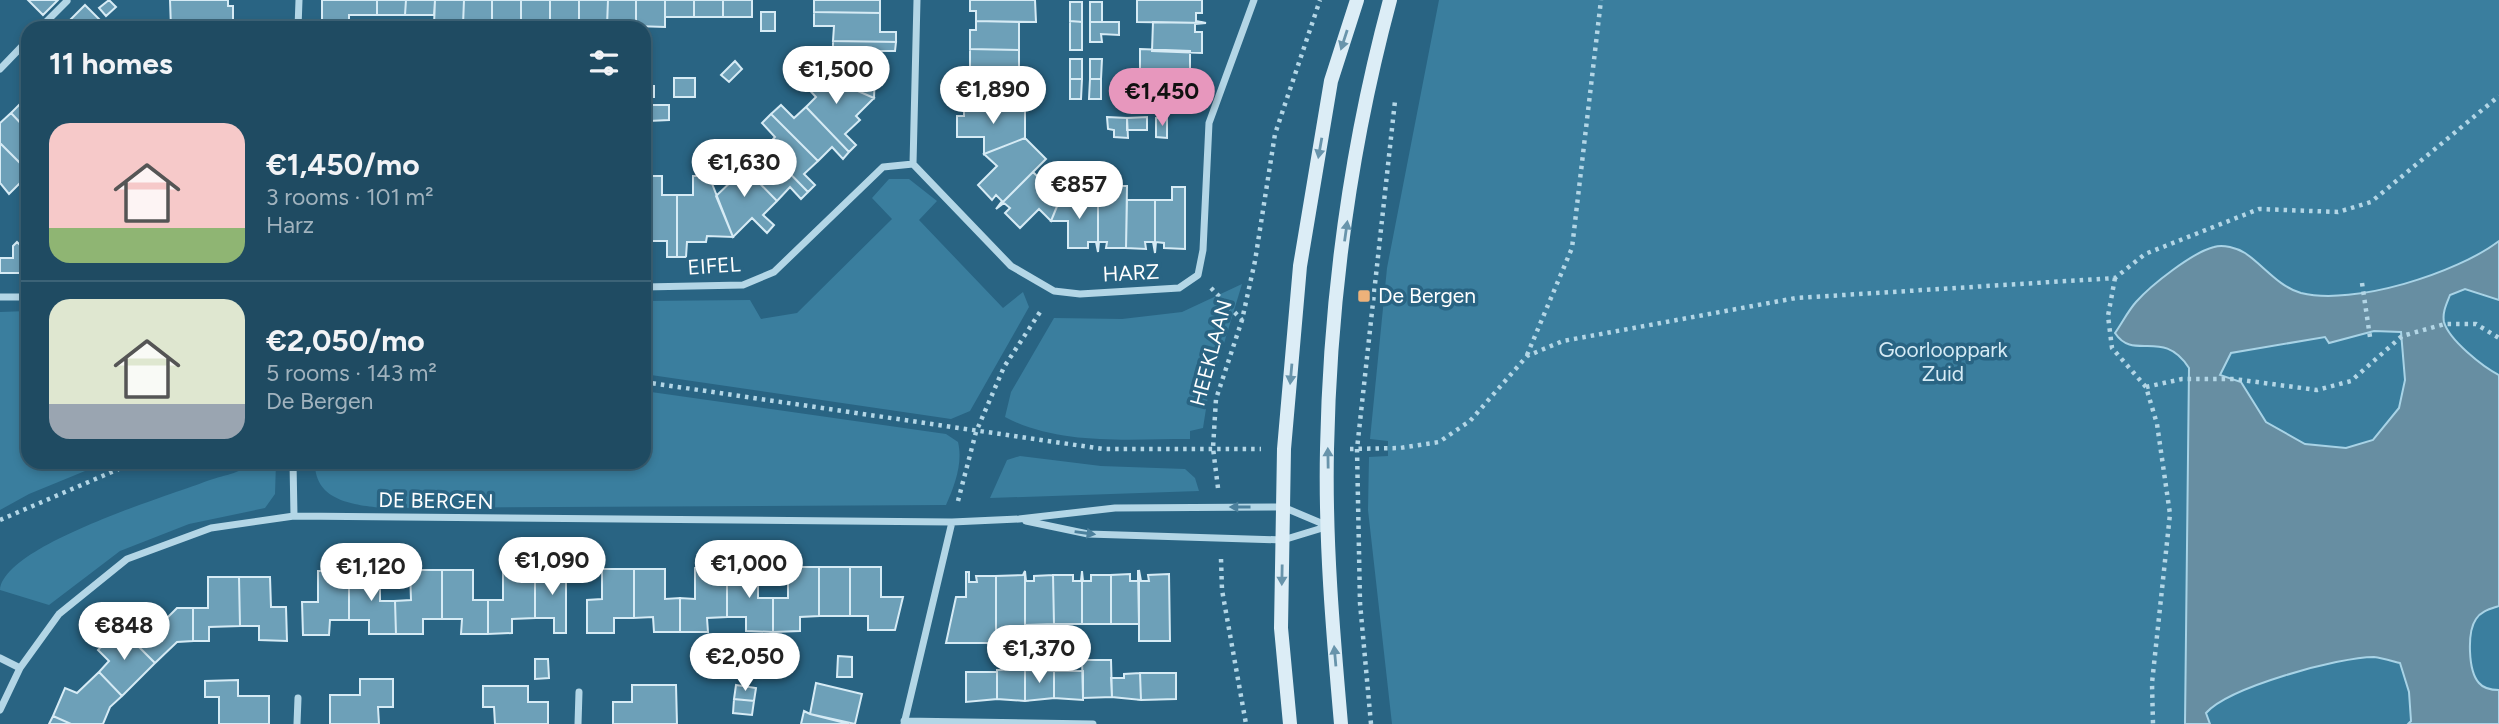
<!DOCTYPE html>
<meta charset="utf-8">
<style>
:root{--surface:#1f4b62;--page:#275268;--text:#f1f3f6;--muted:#a1b3be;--line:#3c6377;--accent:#e797bd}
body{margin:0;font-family:Figtree,sans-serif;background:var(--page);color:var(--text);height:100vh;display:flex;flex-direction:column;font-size:26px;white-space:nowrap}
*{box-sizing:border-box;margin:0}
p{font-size:23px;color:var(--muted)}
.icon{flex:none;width:38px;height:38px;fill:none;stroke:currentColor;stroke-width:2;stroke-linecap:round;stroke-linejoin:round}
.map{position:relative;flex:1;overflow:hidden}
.side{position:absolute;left:21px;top:21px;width:630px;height:448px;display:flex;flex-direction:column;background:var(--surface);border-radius:21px;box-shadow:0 4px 10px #0003,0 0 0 2px var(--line)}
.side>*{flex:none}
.price{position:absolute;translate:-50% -60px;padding:0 16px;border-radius:24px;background:#fff;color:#222;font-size:23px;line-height:46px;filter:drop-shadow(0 2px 4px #0008)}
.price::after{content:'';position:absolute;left:50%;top:42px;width:21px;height:16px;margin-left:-10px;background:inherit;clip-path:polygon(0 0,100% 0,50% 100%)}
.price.active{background:var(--accent);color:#111}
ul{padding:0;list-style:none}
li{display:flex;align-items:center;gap:21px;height:175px;padding:0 28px}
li+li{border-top:2px solid var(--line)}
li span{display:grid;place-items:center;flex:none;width:196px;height:140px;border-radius:21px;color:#555}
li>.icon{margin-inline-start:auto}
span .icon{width:84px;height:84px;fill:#fffc;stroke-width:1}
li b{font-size:30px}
h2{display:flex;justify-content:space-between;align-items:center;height:84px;padding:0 28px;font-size:30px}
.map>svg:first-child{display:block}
</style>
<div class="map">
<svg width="2499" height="724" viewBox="0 0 2499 724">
<rect width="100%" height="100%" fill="#296483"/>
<path fill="#3a7e9e" d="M1439,0H2499V724H1392L1368,510L1369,457L1388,456V441L1370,439L1387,268Z
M889,179H909L937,201L919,220L1003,308L1023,292L1029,307L970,411L951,419L644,374V301L750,300L761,319L797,313L892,219L872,198Z
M1242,284L1208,396L1203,428L1190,431V439C1131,439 1059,446 1005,417L1011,392L1054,318L1122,319L1182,312Z
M28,311V462H107L29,494L0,510V312Z
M644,391L946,434L958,442C963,463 955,485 946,505L384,508C354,505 314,501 315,462H644Z
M1020,456L1101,466L1185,469L1195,478L1199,491L990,498L1007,460Z
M253,462H276L275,494L265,508L189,524L120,551L49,605L0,590C3,545 171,495 210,480C222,476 247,471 253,462Z"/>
<path fill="#678ea2" stroke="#a8d3e6" stroke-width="2" fill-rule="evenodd" d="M2499,241V300L2465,289L2450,295C2447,303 2442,312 2444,322C2449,340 2483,367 2499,375V606C2490,609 2481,611 2476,619C2467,632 2468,671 2479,683C2484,689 2492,690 2499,690V724H2408L2411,721L2409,692L2400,663C2392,661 2382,658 2374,657C2339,657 2229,687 2206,713L2210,724H2185L2189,368C2163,327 2134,362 2115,333C2122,323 2128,311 2136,302C2151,285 2193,252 2214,247C2223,244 2237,248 2245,253C2263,265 2279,287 2301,293C2354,306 2457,273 2499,241ZM2374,331L2401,332L2405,380L2399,408L2373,440L2346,448L2305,444L2266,422L2241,382L2220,375L2231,353L2325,337L2329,343Z"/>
<path fill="#6da0b8" stroke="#d6ebf5" stroke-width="2" d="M28,0H58L43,15Z
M109,0L116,7L106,16L99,8Z
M228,0V6H233V25H249V28H171L170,0Z
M322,0H377V15H349V20H322Z
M377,0H406L405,15H377Z
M406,0H435L434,15H405Z
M435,0H464L463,25H434Z
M464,0H492V25H463Z
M492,0H521V25H492Z
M521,0H550V25H521Z
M550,0H579V25H550Z
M579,0H608L607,26L579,25Z
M608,0H636V26H607Z
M636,0H665V27L636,26Z
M665,0H694V17H665Z
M694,0H723V17H694Z
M723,0H752V17H723Z
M814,0H880V13L814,12Z
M970,0H1035L1036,22L976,21V11H970Z
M1137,0H1202V13H1196V21L1206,23L1137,22Z
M1070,2H1082V22L1070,21Z
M1090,2H1102V22H1090Z
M85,5L100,20L92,28H62Z
M761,12H775V31H761Z
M814,12L880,13V32H896V42L833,41L834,26H814Z
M976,21L1019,22V50L970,49V30H976Z
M1070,21L1082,22V50H1070Z
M1090,22H1119V35L1101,34L1102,42H1090Z
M1153,22L1206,23L1195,24V32H1202V53L1152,51Z
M833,41L896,42L895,51H880V71L875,72L874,98L814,72V56H833Z
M970,49L1019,50V80L970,78L976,76V69H970Z
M1140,49L1190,51V71H1183V79L1194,80L1140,79Z
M1070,59H1082V79H1070Z
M1090,59H1102L1101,79H1090Z
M735,61L742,69L729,82L721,75Z
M814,72L874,98L856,116L860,120L845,134L856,145L849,152L806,107L816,97L803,83Z
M958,77L1007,78V107H954L964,105V98H958Z
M674,78H695V97H674Z
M1070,79H1082L1081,99H1070Z
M1090,79H1101V99H1089Z
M1125,79L1194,80L1184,81L1183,89H1189V110H1125Z
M644,86H654V97H644Z
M28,96V131L11,113Z
M649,105H669V120L649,121Z
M781,105L794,118L806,107L849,152L843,159L832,147L818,161L771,114Z
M954,107L1025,108V138L984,154V137H957V116H964V108Z
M11,113L28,131V171L0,143V123Z
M771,114L818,161L804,174L815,185L808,192L765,148L775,137L762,123Z
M1107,117L1127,118L1128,138L1114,137V130L1108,129Z
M1147,117V130H1127V118Z
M1156,118H1167V138L1156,137Z
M1025,138L1046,159L996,209L1002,201L996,195L992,200L978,185L997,166L984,154Z
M0,143L28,171V175L9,194L0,183Z
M740,145L754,159L765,148L808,192L801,199L790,187L777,201L731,154Z
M731,154L777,201L763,215L774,225L767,233L752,218L733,237L716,196L735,178L721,164Z
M1033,172L1060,199L1051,221L1039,209L1020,228L1005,213L1010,208L1004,203L996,209Z
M644,176H649L648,241H644Z
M649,176H662V195H677V257H667V241H648Z
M693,176H709L733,237L707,236L706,242H687L686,257H677V195H693Z
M1112,186H1127L1126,248H1106L1107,242H1099L1098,252V199H1112Z
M1172,187H1185V249L1164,248V243L1156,242L1155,253V200H1172Z
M1060,199H1098V252L1096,242H1088V248H1068V221H1051Z
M1127,200H1155V253L1153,242H1145L1146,249L1126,248Z
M17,242L26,251L25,273H0V258H13V246Z
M788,567H819V616L800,617V631L773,632V598H788Z
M819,567H850V616H819Z
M850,567H881V597H903L895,630H868V616H850Z
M695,568H727V617L707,618L708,632H680V598L695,599Z
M727,568H758V598H773V632L746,631V617H727Z
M535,569H566V633H554V618H535Z
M535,569V618L512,619V633L488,634V600H503V570Z
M602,569H634V618H614V633H587V600L602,599Z
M634,569H665V599L680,598V632H654L653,617L634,618Z
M410,570H442V619H423V634H396L395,601L411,600Z
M442,570H473V600H488V634H461L462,619H442Z
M1138,570L1139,624H1111V575L1130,574V581H1138Z
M1139,570L1141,581H1149L1148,575L1169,574L1170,641H1139Z
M318,571H349V620H330L329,635H303L302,602H318Z
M349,571H380V601H395L396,634H369V620H349Z
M1025,571L1026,581H1034V576L1053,575L1054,624L1025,625Z
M1025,571V638H996V576L1023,575Z
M1082,571L1083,581H1091V575H1111V624H1082Z
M1082,571V624H1054L1053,575H1073V581H1081Z
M966,572H969V582H977L976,576H996V643H946L956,597H966Z
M208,577H239L240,626L209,627V641H193V608H208Z
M239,577H270L271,607H286L287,641L259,640V626H240Z
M143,606L160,625L177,608H193V641L177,642L155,663L120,628Z
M120,628L155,663L122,696L99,672L109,661L98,650Z
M838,656L852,657V677H837Z
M535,659H548L549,678L535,679Z
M1082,660H1111L1112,697L1083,698Z
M997,670H1025V701L997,699Z
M1025,670L1054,671V698L1025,701Z
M1054,671H1083V700L1054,698Z
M99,672L122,696L110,707L103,724H71L53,716L65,688L77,693Z
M966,672H997V699L966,702Z
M1140,673H1176V699L1141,700Z
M1140,673L1141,700L1112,697L1111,678H1124V674Z
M360,679H393V707H378L379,724H330V695H360Z
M238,680V696H269V724H219V697H205V681Z
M816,683L862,694L855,724L810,714Z
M632,685H676L677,724H613V702H632Z
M736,685L756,688L754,701L734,699Z
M483,686H528V702H548V724H495L494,707H483Z
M734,699L754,701L752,715L733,713Z
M804,711L810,714L849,724H801Z
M53,716L71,724H49Z"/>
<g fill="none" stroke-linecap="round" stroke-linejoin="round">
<path stroke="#b3d6e6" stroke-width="4.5" stroke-dasharray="3.5 5" stroke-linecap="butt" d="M2115,278L2108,316L2112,348L2146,387L2157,424L2170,514L2152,683L2153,724
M2362,283L2370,337
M1211,288L1242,320
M1527,355L1572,248L1601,0
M644,382L1103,449H1261
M2146,387L2182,379H2234L2317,390L2351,381L2402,336L2445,324H2476L2499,338
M1350,449L1400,448L1439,442L1470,421L1527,356L1563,341L1796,298L2115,278L2145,254L2259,209L2338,212L2371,202L2499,96
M1218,488L1213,448L1216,399L1242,320L1255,261L1275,134L1320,0
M958,501L976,432L1004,367L1042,309
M0,520L135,462
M1221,559L1222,590L1246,724
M1371,724L1360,603L1357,449L1395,101"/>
<path stroke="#b3d6e6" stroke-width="7" d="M40,28L67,1
M298,28L299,0
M0,69L28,40
M913,164L1011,266L1054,291L1080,294L1179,288L1198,275L1203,250L1209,123L1254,0
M644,287L743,285L774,272L883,167L913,164L917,0
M0,297H28
M293,462L294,516
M1026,521L1088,534L1283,540L1329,526
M952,522L1019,519L1115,508L1283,507L1328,526
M0,658L20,668
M0,710L20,668L59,614L127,559L211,528L294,516L952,522L904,724
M904,721L1093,724
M297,724L298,698
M578,724L579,692"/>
<path stroke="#dcedf6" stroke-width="14" d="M1290,724L1281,628L1284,449L1300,266L1331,81L1357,0
M1341,724C1333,633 1325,541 1327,449C1330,299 1351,145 1390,0"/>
</g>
<defs><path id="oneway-solid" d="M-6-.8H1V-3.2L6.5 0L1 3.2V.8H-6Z" transform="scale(1.75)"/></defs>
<g fill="#6894ab">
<use href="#oneway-solid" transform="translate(1344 40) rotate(108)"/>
<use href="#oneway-solid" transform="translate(1320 148) rotate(100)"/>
<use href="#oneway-solid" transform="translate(1346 231) rotate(-82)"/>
<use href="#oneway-solid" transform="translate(1291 374) rotate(95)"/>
<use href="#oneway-solid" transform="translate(1328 458) rotate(-91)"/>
<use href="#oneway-solid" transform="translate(1282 575) rotate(91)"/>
<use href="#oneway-solid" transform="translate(1335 656) rotate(-95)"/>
</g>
<g fill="#4c809c">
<use href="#oneway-solid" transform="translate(1240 507) rotate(180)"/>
<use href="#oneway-solid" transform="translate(1085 533) rotate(8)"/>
</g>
<rect fill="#edb27a" stroke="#296483" stroke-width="2.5" x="1357" y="289" width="14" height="14" rx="3.5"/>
<g text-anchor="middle" stroke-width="7" stroke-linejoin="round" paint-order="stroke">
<g font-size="21" fill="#fff" stroke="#296483">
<text transform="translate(714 266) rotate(-4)" y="7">EIFEL</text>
<text transform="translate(1131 273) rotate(-3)" y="7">HARZ</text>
<text transform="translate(1211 353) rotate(-75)" y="7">HEEKLAAN</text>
<text transform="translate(436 501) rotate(1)" y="7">DE BERGEN</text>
</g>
<g font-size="21" fill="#fff" stroke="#296483" text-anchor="start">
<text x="1378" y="303">De Bergen</text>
</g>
<g font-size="21" fill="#d6ebf5" stroke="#296483">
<text x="1943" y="357">Goorlooppark<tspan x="1943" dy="24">Zuid</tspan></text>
</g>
</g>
</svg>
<b class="price" style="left:836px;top:106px">€1,500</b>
<b class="price" style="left:993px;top:126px">€1,890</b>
<b class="price active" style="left:1162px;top:128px">€1,450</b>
<b class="price" style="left:744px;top:199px">€1,630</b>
<b class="price" style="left:1079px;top:221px">€857</b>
<b class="price" style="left:552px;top:597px">€1,090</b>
<b class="price" style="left:749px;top:600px">€1,000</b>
<b class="price" style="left:371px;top:603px">€1,120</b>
<b class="price" style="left:124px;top:662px">€848</b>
<b class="price" style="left:1039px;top:685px">€1,370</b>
<b class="price" style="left:745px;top:693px">€2,050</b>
<section class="side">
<h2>11 homes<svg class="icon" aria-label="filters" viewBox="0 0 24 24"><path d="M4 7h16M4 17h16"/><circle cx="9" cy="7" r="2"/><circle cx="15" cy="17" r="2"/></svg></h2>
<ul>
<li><span style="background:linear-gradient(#f6c9c9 75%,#8fb573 0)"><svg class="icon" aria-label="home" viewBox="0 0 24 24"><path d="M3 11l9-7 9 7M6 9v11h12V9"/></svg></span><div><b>€1,450/mo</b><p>3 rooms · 101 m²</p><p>Harz</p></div></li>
<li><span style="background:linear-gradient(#dfe7d0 75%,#9aa5b1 0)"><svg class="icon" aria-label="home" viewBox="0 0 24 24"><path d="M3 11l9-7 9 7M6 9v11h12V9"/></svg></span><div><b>€2,050/mo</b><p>5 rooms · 143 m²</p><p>De Bergen</p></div></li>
</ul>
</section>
</div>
